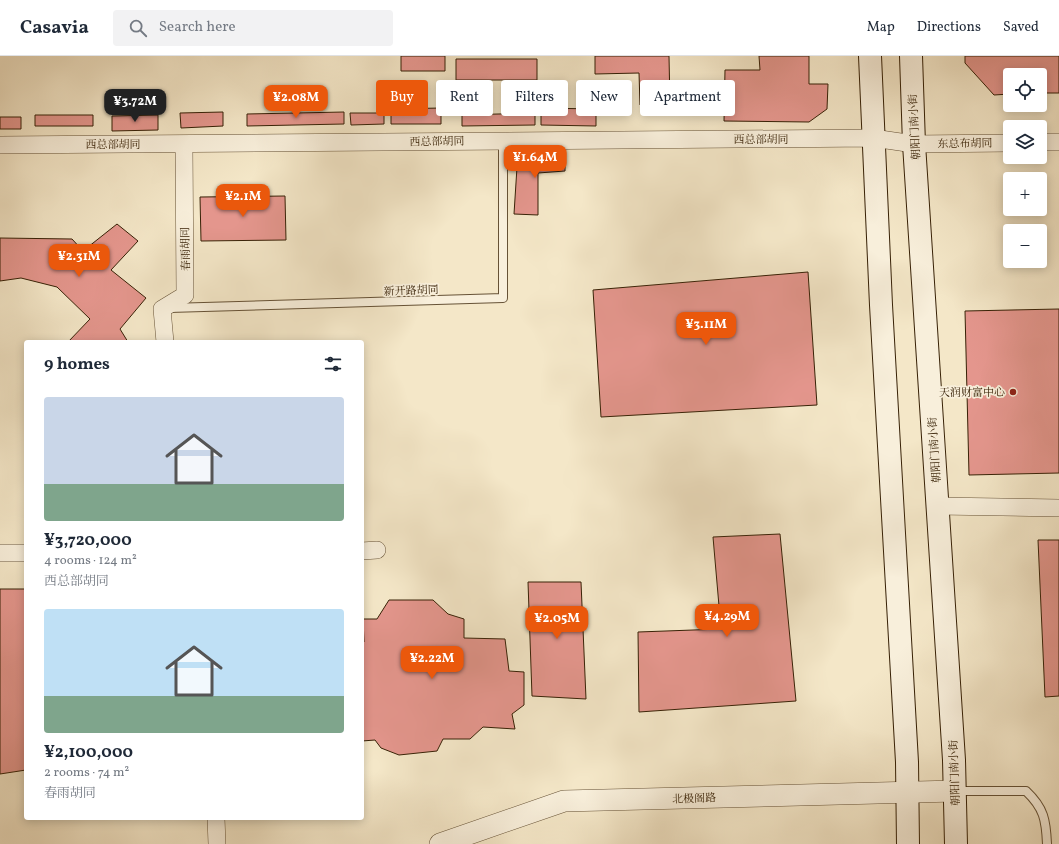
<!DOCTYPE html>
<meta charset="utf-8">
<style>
:root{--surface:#fff;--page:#f2f2f3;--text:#1f2937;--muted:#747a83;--line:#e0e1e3;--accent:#ea580c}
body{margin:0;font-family:Vollkorn,"Noto Serif SC",serif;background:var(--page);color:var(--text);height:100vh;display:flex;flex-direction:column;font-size:15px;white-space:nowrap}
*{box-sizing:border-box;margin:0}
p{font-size:13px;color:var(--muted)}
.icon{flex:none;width:22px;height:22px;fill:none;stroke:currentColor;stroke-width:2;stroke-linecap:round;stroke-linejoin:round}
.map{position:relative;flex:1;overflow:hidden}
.panel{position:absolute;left:24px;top:284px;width:340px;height:480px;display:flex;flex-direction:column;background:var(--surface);border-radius:4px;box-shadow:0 2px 10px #0003}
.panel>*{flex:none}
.top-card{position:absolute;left:376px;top:24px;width:380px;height:36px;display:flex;gap:8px}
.buttons{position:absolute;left:1003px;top:12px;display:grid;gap:8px}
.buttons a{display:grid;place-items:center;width:44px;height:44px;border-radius:4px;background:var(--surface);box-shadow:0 2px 10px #0003;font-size:20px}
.price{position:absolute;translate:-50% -34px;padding:0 9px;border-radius:8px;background:var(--accent);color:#fff;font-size:13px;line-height:26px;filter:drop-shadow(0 1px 2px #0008)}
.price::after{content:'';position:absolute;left:50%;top:24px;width:12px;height:9px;margin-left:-6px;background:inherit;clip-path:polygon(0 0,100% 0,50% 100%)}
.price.selected{background:#222;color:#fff}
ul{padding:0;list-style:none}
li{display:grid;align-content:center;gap:8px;height:212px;padding:0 20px}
li span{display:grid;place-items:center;height:124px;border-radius:4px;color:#555}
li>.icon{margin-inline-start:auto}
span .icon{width:72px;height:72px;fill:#fffc;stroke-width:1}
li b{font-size:17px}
h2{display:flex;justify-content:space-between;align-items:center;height:48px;padding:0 20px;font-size:17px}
.pill{padding:0 14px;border-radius:4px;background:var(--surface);box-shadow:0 2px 10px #0003;font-size:14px;line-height:36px}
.pill.selected{background:var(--accent);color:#fff}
header{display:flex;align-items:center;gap:24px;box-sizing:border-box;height:56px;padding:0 20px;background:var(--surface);border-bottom:1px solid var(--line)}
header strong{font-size:19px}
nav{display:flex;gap:22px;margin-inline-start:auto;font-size:14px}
.search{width:280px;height:36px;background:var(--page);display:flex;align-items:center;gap:10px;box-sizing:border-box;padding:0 14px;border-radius:4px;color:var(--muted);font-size:15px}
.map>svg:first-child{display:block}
</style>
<header>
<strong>Casavia</strong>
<div class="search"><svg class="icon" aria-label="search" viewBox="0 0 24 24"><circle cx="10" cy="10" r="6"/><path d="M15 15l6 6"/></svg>Search here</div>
<nav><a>Map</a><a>Directions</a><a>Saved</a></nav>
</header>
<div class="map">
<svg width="1059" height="788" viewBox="0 0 1059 788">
<rect width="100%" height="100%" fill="#f4e7c8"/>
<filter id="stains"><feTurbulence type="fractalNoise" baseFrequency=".005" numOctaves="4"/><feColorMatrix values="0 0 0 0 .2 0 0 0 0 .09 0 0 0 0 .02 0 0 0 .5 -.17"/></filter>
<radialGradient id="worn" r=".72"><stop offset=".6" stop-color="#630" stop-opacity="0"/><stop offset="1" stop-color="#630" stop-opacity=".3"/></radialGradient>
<path fill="#e4968d" stroke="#372106" d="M401,0H445V15H401Z
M595,0H669L670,49H640L639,17L595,18Z
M759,0H809V28H828L827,53L809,66L724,65L725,14H760Z
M965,0H1059V37H1040V19H1010V38L994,39L965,7Z
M456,3H537V24H456Z
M441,52V68H391V53Z
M541,52L596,53V70L541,69Z
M223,56V70L181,72L180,57Z
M344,56V68L247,70V58Z
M350,57H384V68L351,69Z
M535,57V69L462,70V59Z
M35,59H93V70H35Z
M158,59V74L112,75V60Z
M0,61H21V73H0Z
M531,93L565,95V115L538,117V159L514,158L517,111L532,110Z
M285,140L286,184L201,185L200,141Z
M117,168L138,185L111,214L146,242L120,273L128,286H68L90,263L57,231L21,222L0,225V182L72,183L83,195Z
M808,216L817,349L601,361L593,234Z
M1059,253V417L969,419L965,255Z
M780,478L796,645L639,656L638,576L721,573L713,481Z
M1038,484H1059V640L1045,641Z
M528,526H581L586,643L532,640Z
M0,533H26V714L0,718Z
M389,544H433L448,558L464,563V582L505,583L509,615L524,616V649L512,658L515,673L483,671L470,683H443L437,695L399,699L381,692L375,684L362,685V586H364L363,563H377Z"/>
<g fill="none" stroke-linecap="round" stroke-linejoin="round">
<defs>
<path id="service" d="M169,252L503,242V84
M956,735H1026C1044,752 1046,764 1047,788"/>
<path id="minor" d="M1040,86H1059
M0,89L873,82L914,88L1010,87
M165,286L162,253L185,239L184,88
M938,450L1059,452
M362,495L377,494
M0,497H26
M216,762L217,788"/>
<path id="tertiary" d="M440,788L564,745L955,735"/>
<path id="secondary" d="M870,0L881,249L907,706L908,788
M911,0L914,88L954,704L956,788"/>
</defs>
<use href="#service" stroke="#665236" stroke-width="10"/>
<use href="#minor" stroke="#665236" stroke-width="18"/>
<use href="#tertiary" stroke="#665236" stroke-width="22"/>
<use href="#secondary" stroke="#372106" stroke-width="24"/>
<use href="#service" stroke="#f8efdb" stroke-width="8"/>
<use href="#minor" stroke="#f8efdb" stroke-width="17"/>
<use href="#tertiary" stroke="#f8efdb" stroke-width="21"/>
<use href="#secondary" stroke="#f8efdb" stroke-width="22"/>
</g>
<circle fill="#8f2418" stroke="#f8efdb" stroke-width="1.5" cx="1013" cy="336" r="4"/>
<g text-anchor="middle" stroke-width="3.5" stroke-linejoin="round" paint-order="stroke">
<g font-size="11" fill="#372106" stroke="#f8efdb">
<text transform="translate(914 71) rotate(-93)" y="4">朝阳门南小街</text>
<text x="761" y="87">西总部胡同</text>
<text transform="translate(437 85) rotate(-1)" y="4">西总部胡同</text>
<text transform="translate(965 87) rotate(-1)" y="4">东总布胡同</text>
<text x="113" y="92">西总部胡同</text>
<text transform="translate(185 193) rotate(-91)" y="4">春雨胡同</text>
<text transform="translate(411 234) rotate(-2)" y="4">新开路胡同</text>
<text transform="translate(934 394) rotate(-94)" y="4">朝阳门南小街</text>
<text transform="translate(954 717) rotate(-92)" y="4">朝阳门南小街</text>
<text transform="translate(694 742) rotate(-2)" y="4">北极阁路</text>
</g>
<g font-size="11" fill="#372106" stroke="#f8efdb" text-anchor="end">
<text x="1005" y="340">天润财富中心</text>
</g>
</g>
<rect width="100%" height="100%" filter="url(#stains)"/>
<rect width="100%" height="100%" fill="url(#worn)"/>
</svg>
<div class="buttons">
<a><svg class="icon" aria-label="locate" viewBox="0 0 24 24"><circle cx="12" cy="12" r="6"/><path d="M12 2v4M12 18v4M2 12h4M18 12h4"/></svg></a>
<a><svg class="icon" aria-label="layers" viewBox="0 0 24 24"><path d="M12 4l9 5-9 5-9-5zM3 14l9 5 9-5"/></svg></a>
<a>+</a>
<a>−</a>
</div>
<b class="price" style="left:296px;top:63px">¥2.08M</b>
<b class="price selected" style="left:135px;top:67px">¥3.72M</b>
<b class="price" style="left:535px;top:123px">¥1.64M</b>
<b class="price" style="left:243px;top:162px">¥2.1M</b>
<b class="price" style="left:79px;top:222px">¥2.31M</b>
<b class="price" style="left:706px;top:290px">¥3.11M</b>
<b class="price" style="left:727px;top:582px">¥4.29M</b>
<b class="price" style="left:557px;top:584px">¥2.05M</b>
<b class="price" style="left:432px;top:624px">¥2.22M</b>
<div class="top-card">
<a class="pill selected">Buy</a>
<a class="pill">Rent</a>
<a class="pill">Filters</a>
<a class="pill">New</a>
<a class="pill">Apartment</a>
</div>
<section class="panel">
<h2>9 homes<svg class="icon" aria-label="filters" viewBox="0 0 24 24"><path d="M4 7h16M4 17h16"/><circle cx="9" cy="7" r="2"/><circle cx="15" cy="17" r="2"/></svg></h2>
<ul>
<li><span style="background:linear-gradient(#c9d6e8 70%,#7fa58c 0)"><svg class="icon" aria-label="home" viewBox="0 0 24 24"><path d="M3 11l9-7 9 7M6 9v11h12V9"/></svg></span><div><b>¥3,720,000</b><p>4 rooms · 124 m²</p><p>西总部胡同</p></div></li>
<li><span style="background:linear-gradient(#bfe0f5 70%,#7fa58c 0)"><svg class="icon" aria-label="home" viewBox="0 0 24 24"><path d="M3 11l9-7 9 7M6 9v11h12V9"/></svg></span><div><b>¥2,100,000</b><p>2 rooms · 74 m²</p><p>春雨胡同</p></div></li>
</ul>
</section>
</div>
